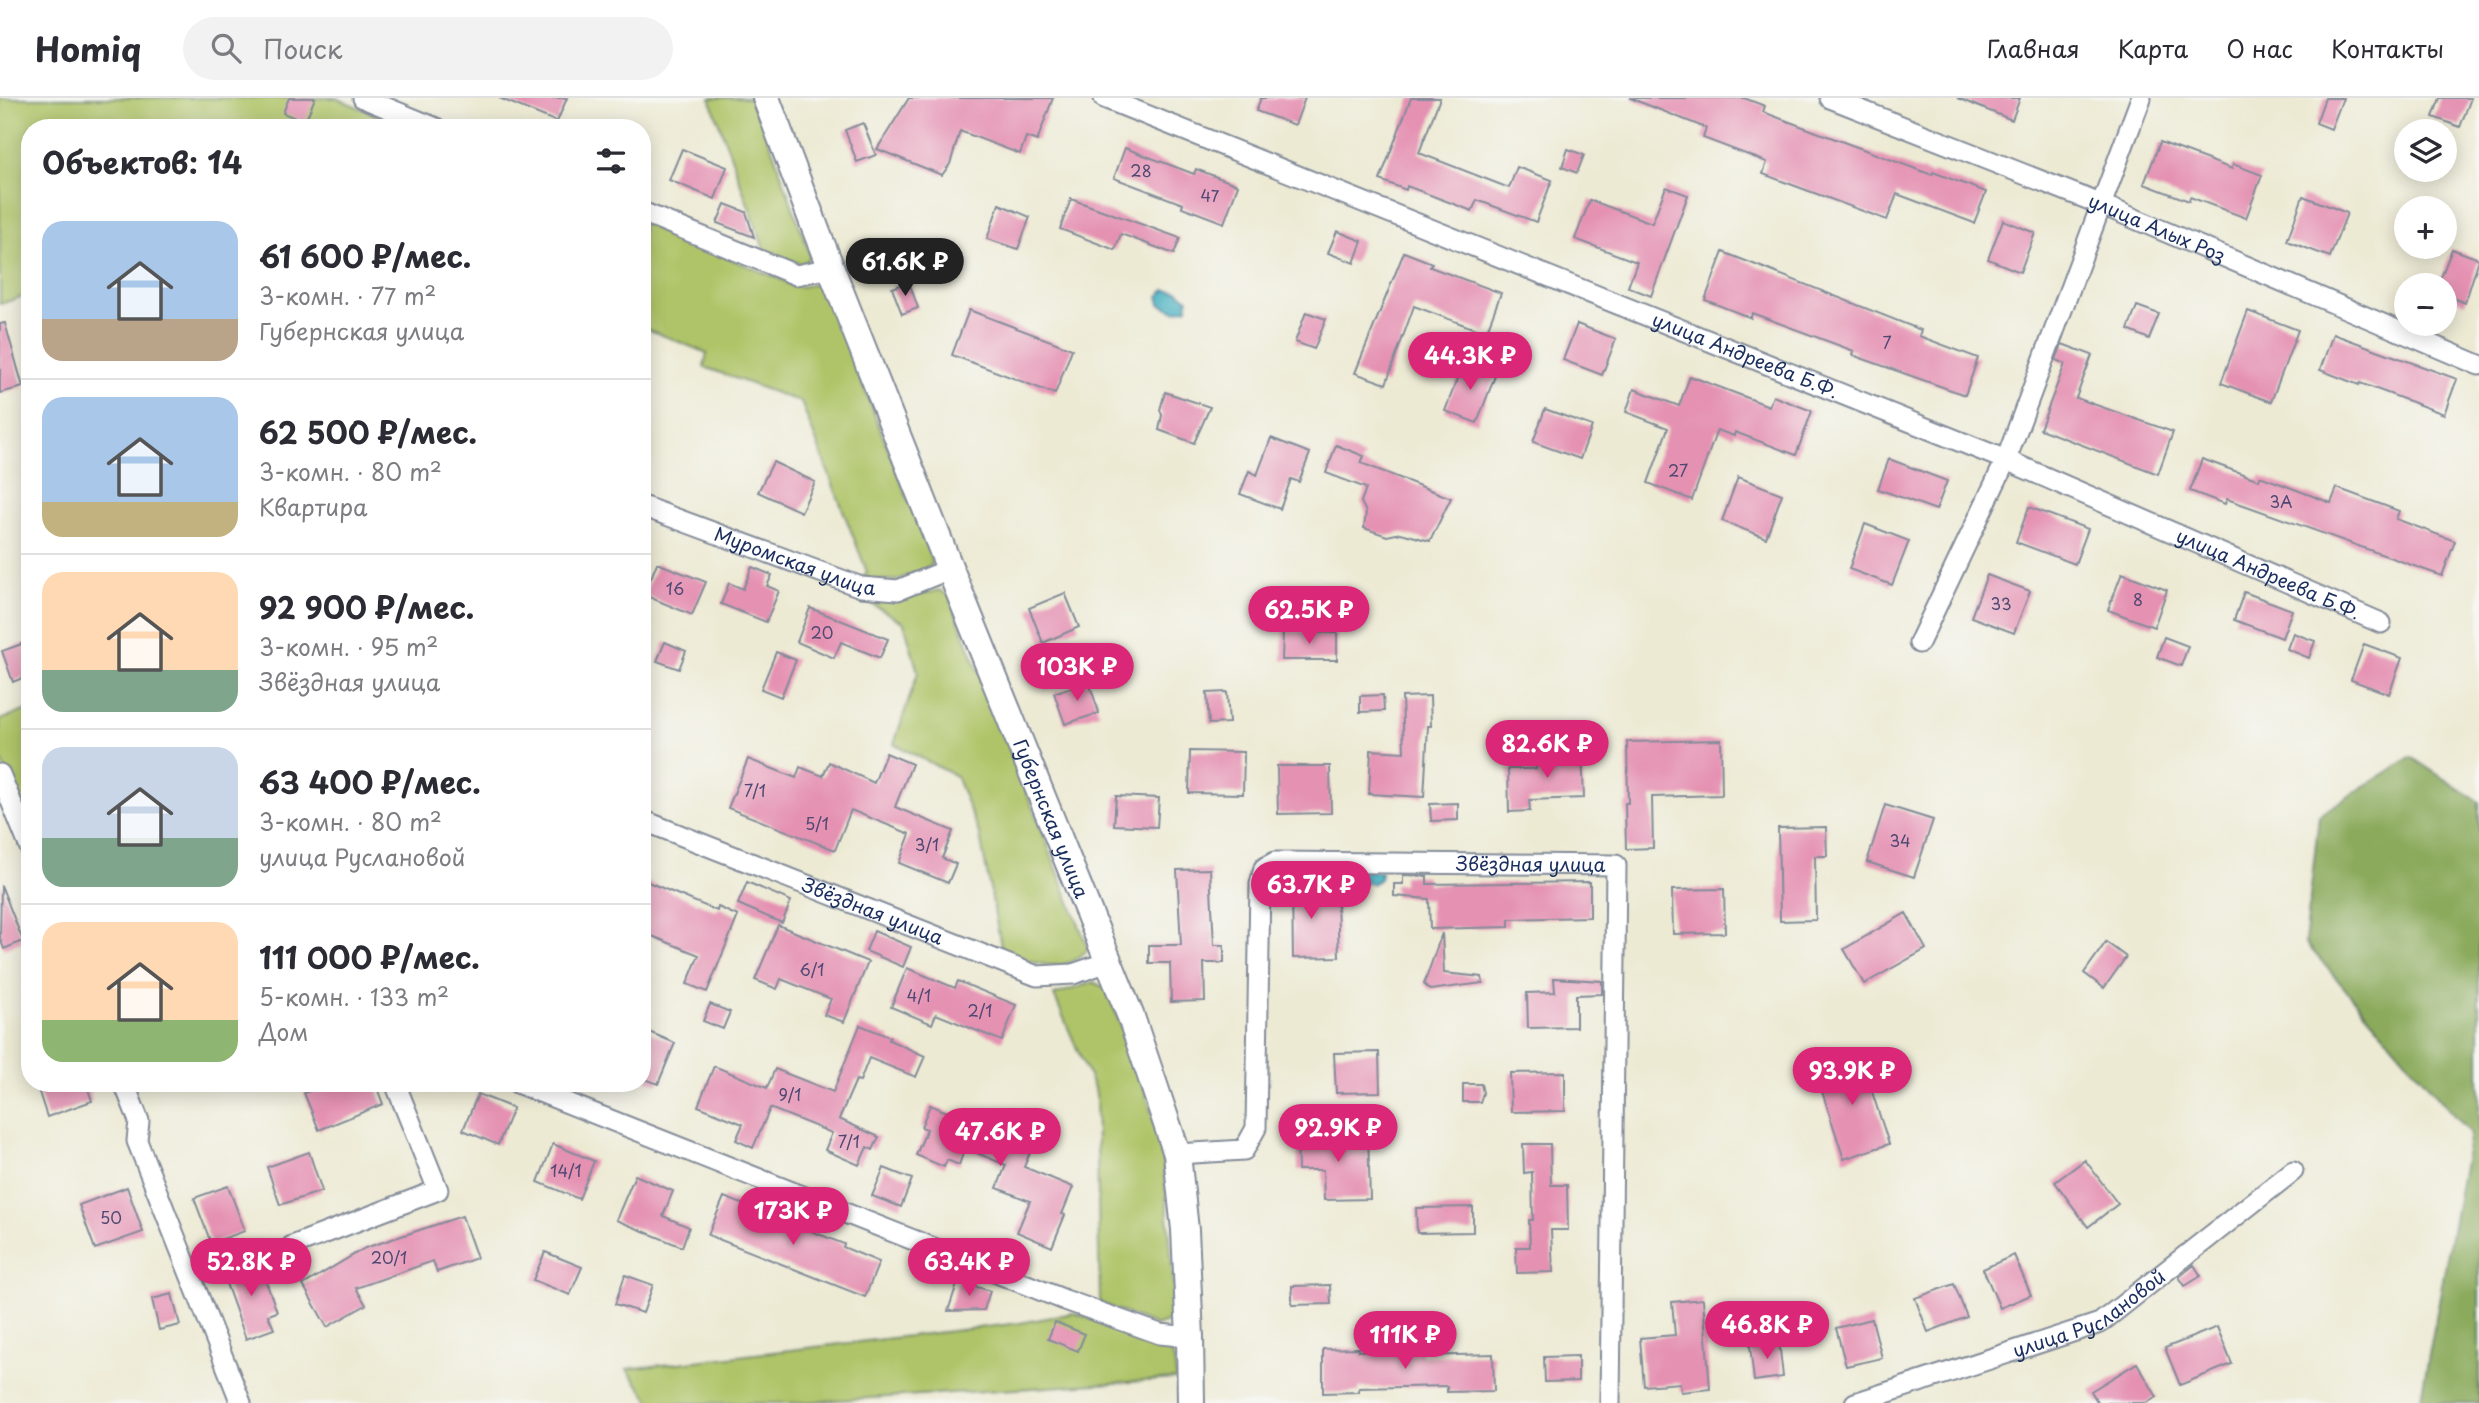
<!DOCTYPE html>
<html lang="ru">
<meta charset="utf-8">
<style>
:root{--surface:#fff;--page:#f2f2f3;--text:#2b2b33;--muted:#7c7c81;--line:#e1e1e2;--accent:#db2777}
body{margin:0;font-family:"Playpen Sans",sans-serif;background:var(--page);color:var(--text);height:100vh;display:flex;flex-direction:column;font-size:26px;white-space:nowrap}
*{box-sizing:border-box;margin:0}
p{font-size:23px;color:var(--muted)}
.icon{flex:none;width:38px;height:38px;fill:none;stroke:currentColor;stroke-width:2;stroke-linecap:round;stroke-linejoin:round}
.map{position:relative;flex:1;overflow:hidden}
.sheet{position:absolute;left:21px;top:21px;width:630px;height:973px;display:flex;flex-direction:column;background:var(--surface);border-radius:28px;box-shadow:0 4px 18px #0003}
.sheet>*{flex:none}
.fabs{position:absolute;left:2394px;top:21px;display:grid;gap:14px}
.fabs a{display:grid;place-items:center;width:63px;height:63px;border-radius:50%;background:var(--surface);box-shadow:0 4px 18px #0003;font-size:35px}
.price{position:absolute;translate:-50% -60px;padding:0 16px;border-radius:24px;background:var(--accent);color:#fff;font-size:23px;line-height:46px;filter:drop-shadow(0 2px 4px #0008)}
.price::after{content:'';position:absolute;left:50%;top:42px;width:21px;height:16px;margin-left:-10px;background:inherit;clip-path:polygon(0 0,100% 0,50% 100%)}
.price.on{background:#222;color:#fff}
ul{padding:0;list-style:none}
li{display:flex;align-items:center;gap:21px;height:175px;padding:0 21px}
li+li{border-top:2px solid var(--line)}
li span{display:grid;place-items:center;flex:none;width:196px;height:140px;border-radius:21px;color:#555}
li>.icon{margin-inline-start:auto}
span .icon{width:84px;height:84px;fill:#fffc;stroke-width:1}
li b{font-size:30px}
h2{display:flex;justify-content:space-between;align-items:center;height:84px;padding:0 21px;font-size:30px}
header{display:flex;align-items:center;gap:42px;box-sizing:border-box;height:98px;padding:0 35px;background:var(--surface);border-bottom:2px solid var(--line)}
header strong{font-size:33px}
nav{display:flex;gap:38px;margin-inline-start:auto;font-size:24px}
.search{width:490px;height:63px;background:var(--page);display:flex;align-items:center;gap:18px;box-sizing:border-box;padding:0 24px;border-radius:38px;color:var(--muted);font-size:26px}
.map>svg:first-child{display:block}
</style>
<header>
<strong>Homiq</strong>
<div class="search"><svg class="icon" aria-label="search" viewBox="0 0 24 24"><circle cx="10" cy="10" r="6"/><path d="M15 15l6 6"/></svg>Поиск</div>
<nav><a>Главная</a><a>Карта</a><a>О нас</a><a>Контакты</a></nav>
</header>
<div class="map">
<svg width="2479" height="1305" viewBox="0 0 2479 1305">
<rect width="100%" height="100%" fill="#f6f6f2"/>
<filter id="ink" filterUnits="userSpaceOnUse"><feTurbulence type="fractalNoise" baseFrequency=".0143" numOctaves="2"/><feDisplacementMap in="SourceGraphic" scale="14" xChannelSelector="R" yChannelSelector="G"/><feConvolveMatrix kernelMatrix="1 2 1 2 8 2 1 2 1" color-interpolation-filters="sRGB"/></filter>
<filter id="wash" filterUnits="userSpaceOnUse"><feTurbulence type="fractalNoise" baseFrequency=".00686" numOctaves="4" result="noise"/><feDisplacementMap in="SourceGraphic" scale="28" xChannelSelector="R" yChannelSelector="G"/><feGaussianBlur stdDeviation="1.57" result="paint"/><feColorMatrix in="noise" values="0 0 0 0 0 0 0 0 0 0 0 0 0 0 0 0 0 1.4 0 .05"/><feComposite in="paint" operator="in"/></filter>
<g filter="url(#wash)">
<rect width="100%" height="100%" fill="#edead4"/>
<path fill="#afc468" stroke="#657a63" stroke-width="2" d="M0,0H336L409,30H152L142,26L140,30H30V196L0,206Z
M710,0H754L810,157L807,163L800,166L764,151Z
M642,125L799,189L816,186L824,189L932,462L931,468L895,483L862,480L867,474L801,304L704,269L707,255L642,229Z
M939,492L949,498L1088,850C1065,880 1032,864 1002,853L980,738L956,678L894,646L918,574L904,525L860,499L902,501Z
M30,611V733L0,659V622Z
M1093,884L1107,891L1148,1001L1163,1057L1176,1216L1167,1224L1156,1228L1100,1205L1096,995L1054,897Z
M1073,1215L1160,1244C1175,1254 1175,1264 1176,1281L790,1305H652L627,1271L1020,1225Z"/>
<path fill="#8baa5c" stroke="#536c5d" stroke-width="2" d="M2411,659L2479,704V1305H2420L2470,1036L2305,844L2319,717Z"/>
<path fill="#40adbe" stroke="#2e6e8e" stroke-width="2" d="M1165,192L1178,193L1188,201L1187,210L1175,213L1160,206L1158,198Z
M1356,771L1381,774L1380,781L1372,786L1357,783Z"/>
<g id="blocks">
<path fill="#e591b2" d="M289,0H315L305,24L283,15Z
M499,0H567L557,24Z
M909,0H1053L1037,43L1026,39L1020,56L960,33L950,66L942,77L877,51Z
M1261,0H1305L1295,27L1256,13Z
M1411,0H1440L1419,55L1509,90L1517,69L1552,82L1536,124L1477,102L1472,113L1407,88L1406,92L1380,82Z
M1630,0H1744L1765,8L1763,14L1932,77L1933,74L1986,94L1974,125L1897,96L1887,122L1763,76L1767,64L1703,40L1706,30Z
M1957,0H2020L2012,22Z
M2325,0H2343L2331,31L2316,25Z
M2440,0H2471L2460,29L2433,19Z
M863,25L876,57L857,64L845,32Z
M2160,44L2232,71L2233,66L2262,77L2246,120L2190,99L2189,103L2144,86Z
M1125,50L1194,76L1196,71L1238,87L1224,125L1182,109L1183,106L1114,80Z
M682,51L727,69L715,101L669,82Z
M1568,51L1584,57L1577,75L1562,69Z
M1666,89L1688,97L1651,198L1628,189L1637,164L1575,141L1590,102L1652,125Z
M2303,98L2347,115L2330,159L2287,143Z
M1071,101L1180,140L1174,156L1121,136L1115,152L1060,131Z
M725,106L746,114L754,139L717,125Z
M999,106L1030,119L1018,151L987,141Z
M2003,122L2035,135L2020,174L1988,161Z
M1337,133L1362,143L1354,165L1328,155Z
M2452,151L2479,161L2465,205L2445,197V187H2438Z
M1404,154L1432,165L1430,169L1501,195L1486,235L1414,208L1386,286L1355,275Z
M1723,154L1921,232L1919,238L1978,260L1965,297L1852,257L1854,253L1752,215L1751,220L1705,202Z
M909,184L918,210L902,216L892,190Z
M2137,208L2159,216L2149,241L2128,232Z
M969,212L1072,251L1055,296L952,257Z
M2248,213L2298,232L2271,304L2221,285Z
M1306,214L1326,221L1314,251L1295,244Z
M5,225L23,289L0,295V226Z
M1577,226L1616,241L1602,277L1563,262Z
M2333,236L2457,281L2444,316L2360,285L2359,287L2320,272Z
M2062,246L2092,257L2076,300L2173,334L2158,376L2040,331L2065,266L2056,262Z
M1464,263L1496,275L1477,325L1445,313Z
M1690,278L1769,308L1773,298L1812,313L1796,357L1735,334L1734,338L1717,332L1692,402L1648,385L1668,330L1626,314L1634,291L1679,308Z
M1165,294L1210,309L1194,345L1159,332L1162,317L1160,312Z
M1545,311L1592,328L1580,361L1533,344Z
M1271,340L1310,355L1299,384L1291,381L1280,411L1240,396L1249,373L1257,377Z
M1336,347L1364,358L1361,365L1451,400L1430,443L1401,435L1387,438L1364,430L1366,414L1361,404L1366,390L1326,375Z
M1889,361L1947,383L1936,412L1878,391Z
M2202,361L2259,382L2260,378L2331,405L2337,390L2399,413L2396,421L2455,443L2442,478L2227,401L2225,406L2190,393Z
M773,364L815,384L801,414L758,394Z
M1738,379L1782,396L1766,440L1722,423Z
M2029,409L2088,431L2075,466L2016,444Z
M1865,426L1909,443L1892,487L1849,471Z
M657,465L706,484L692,517L644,497Z
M752,469L772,477L767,488L779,493L766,524L721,506L729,485L743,491Z
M2122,475L2167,492L2154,529L2108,512Z
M1987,477L2030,493L2014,535L1971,519Z
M2244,494L2292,512L2282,540L2234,522Z
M1065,495L1079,529L1043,545L1029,510Z
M810,510L888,541L880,560L841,544L834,560L797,544Z
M1283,533L1337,535V562H1282Z
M2293,535L2315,543L2309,560L2287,551Z
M2164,539L2188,548L2181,568L2157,559Z
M30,543V577L13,584L2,553Z
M665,544L686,553L679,571L657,563Z
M2364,546L2402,560L2389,596L2351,582Z
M776,554L796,562L781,599L761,591Z
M1089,584L1099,615L1065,626L1054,595Z
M1227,594L1229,625L1209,626L1207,595Z
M1383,597L1384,613L1360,614V598Z
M1430,598L1431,628H1428L1424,699L1369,696L1371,652L1404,654L1402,599Z
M1721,642L1722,697L1652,699L1653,750L1626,751L1625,705H1628L1627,644Z
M1190,653L1244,654L1243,696L1189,695Z
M1582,654L1584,700L1529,702L1530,713L1509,714L1508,671H1536V655Z
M886,655L912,666L895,709L953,733L942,760L956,766L948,785L899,765L910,736L851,712L835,752L728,710L748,661L796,680L800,669L823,678L829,664L874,685Z
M1277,668H1330L1331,715L1278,716Z
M1116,698L1159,700L1157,729L1114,727Z
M1458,705V722L1431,723L1430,706Z
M1885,707L1933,722L1914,779L1867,764Z
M1826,729L1827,758H1815L1816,822L1780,823L1778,730Z
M1210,771L1214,847H1224V865H1204L1205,903L1171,904L1170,865H1149V847H1181L1177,772Z
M1278,776L1307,777L1308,803H1337L1339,859L1293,860L1292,790H1273L1275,778Z
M1403,777L1427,778V786L1590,784V819L1509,821V829L1430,831L1429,801L1394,798V786H1403Z
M648,784L717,813L718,809L738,818L707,894L687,886L699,857L642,834V798Z
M747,784L791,803L782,825L738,806Z
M1,787L23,843L4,851L0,840Z
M1724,791L1725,835L1673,836L1672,792Z
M1906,815L1926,851L1864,886L1844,851Z
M778,827L868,864L844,924L824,917L831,901L781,881L777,891L755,882Z
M874,833L911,849L903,869L866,853Z
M1442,835L1444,875L1482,879L1483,885L1430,892L1424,886Z
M2106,844L2126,859L2104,890L2084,875Z
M907,870L955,890L958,883L1016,907L1002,943L936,916L932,926L891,909Z
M1554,880L1602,883V896L1576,897V929L1528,930L1527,895L1555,894Z
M710,906L730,914L723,931L703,923Z
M860,927L890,939L889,942L925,958L916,979L869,960L860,983L856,982L839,1021L879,1039L873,1052L867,1049L859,1067L825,1052L832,1035L770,1010L753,1050L736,1042L743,1026L698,1008L714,968L767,990L775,971L833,994Z
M642,931L675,945L658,986L642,980Z
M1379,954L1380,994L1336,995L1334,955Z
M1860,957L1889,1046L1844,1061L1815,972Z
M1565,974V1013L1511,1014L1510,975Z
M36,985H86L92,1003L47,1019Z
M327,985H375L383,1006L319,1032L304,995Z
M1463,986H1481L1483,995L1480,1004H1463Z
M478,996L513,1010L498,1047L463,1032Z
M930,1007L1003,1037L1006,1028L1036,1040L1024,1069L1073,1089L1062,1116L1065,1117L1052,1149L1017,1134L1030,1103L997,1090L1006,1067L965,1050L959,1067L947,1062L944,1069L916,1057L927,1031L921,1029Z
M1368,1036L1370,1101L1324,1102L1323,1072H1298L1297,1038Z
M553,1046L594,1063L579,1101L538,1084Z
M1523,1046H1550L1551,1087H1567L1568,1132H1551L1553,1174L1517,1175L1516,1149H1530L1529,1122H1533L1532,1074L1524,1075Z
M309,1054L322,1093L280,1107L267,1069Z
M2085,1062L2118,1106L2088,1129L2055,1084Z
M884,1070L912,1081L901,1109L872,1098Z
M635,1077L673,1093L663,1118L689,1129L682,1149L616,1122Z
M228,1088L245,1133L211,1145L194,1100Z
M127,1089L143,1134L95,1151L79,1107Z
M724,1099L844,1146L843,1149L879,1164L865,1199L708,1137Z
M1473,1109V1134L1417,1135L1416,1110Z
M462,1118L477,1160L437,1174L433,1163L356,1190L366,1207L327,1229L303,1187L365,1150Z
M545,1154L582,1169L570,1197L533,1182Z
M2014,1157L2031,1197L2000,1210L1983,1171Z
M258,1161L277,1214L268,1217L274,1231L246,1241L222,1174Z
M2194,1167L2201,1178L2185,1188L2179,1179Z
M625,1177L653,1187L643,1215L615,1206Z
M958,1183L990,1193L984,1212L948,1213Z
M1954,1186L1967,1219L1928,1234L1915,1200Z
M1330,1187L1331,1206L1292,1207V1188Z
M172,1196L180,1227L159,1232L152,1201Z
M1703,1201L1710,1291L1681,1294L1680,1285L1644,1288L1640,1240L1675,1237L1672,1204Z
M1872,1221L1882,1260L1846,1268L1836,1230Z
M1055,1224L1085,1236L1078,1253L1048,1241Z
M2217,1229L2232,1266L2180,1287L2165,1250Z
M1779,1243L1783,1279L1754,1283L1750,1247Z
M1358,1250V1253L1422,1251V1258L1493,1256L1494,1293L1447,1294V1288L1359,1290V1294L1323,1295V1251Z
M1578,1258V1283L1545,1284L1544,1259Z
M2137,1265L2157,1299L2146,1305H2098L2091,1293Z"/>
</g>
</g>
<g filter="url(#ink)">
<use href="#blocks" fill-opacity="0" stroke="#848c99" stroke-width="2"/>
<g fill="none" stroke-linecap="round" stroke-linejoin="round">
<defs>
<g id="street">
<path d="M363,0L436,30"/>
<path id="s1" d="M1104,0L2006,362L2381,525"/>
<path id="s2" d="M1830,0L2100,106L2479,267"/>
<path d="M642,114L796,177L831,170"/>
<path id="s3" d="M642,408L861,489L898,492L950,471"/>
<path d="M1919,545L2006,362L2141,0"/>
<path d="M0,676L30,750"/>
<path id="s4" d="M642,722L1037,878L1073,876L1108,864"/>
<path d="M124,985L139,1023L137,1043L241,1305"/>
<path d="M517,985L1065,1202L1160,1236L1190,1239"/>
<path id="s5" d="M1177,1056L1244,1052L1256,1030L1260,786L1264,770L1275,764L1616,767L1610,1305"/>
<path d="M292,1148L438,1092L395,985"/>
<path id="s6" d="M1855,1305L2100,1225L2293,1073"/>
</g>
<g id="secondary">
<path id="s7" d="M766,0L819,140L950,471L1131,919L1157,996L1177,1056L1185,1132L1190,1239L1191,1305"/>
</g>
</defs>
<use href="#street" stroke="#848c99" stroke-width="23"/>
<use href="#secondary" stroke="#848c99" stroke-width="30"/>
<use href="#street" stroke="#fff" stroke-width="19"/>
<use href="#secondary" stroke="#fff" stroke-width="26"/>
</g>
</g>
<g text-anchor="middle" stroke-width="6" stroke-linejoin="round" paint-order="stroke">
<g font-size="16" fill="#4e4873">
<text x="1141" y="79">28</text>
<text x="1210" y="104">47</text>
<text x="1887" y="251">7</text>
<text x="1678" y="379">27</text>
<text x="2281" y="410">3А</text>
<text x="675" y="497">16</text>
<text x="2138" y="508">8</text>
<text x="2001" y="512">33</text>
<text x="822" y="541">20</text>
<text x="755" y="699">7/1</text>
<text x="817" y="732">5/1</text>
<text x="1900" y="749">34</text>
<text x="927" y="753">3/1</text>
<text x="812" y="878">6/1</text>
<text x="919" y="904">4/1</text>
<text x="980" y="919">2/1</text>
<text x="790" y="1003">9/1</text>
<text x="849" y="1050">7/1</text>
<text x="566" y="1079">14/1</text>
<text x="111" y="1126">50</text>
<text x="389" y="1166">20/1</text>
</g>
<g font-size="19" fill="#1b2f5e" stroke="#f6f6f2">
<text dy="7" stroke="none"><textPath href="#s2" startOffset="352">улица Алых Роз</textPath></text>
<text dy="7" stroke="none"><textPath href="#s1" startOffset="691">улица Андреева Б.Ф.</textPath></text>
<text dy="7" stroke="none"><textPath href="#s3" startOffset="163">Муромская улица</textPath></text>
<text dy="7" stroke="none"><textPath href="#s1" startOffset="1258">улица Андреева Б.Ф.</textPath></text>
<text dy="7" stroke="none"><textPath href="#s7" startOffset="775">Губернская улица</textPath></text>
<text dy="7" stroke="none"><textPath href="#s5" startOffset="621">Звёздная улица</textPath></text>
<text dy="7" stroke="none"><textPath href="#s4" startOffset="248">Звёздная улица</textPath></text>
<text dy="7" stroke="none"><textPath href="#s6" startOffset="252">улица Руслановой</textPath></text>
</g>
</g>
</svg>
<div class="fabs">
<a><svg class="icon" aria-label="layers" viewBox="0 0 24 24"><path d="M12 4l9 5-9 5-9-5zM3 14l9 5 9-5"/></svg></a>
<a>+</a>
<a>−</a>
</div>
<b class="price on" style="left:905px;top:200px">61.6K ₽</b>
<b class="price" style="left:1470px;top:294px">44.3K ₽</b>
<b class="price" style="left:1309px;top:548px">62.5K ₽</b>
<b class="price" style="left:1077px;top:605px">103K ₽</b>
<b class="price" style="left:1547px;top:682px">82.6K ₽</b>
<b class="price" style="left:1311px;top:823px">63.7K ₽</b>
<b class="price" style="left:1852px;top:1009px">93.9K ₽</b>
<b class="price" style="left:1338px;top:1066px">92.9K ₽</b>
<b class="price" style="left:1000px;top:1070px">47.6K ₽</b>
<b class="price" style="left:793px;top:1149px">173K ₽</b>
<b class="price" style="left:251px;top:1200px">52.8K ₽</b>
<b class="price" style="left:969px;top:1200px">63.4K ₽</b>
<b class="price" style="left:1767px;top:1263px">46.8K ₽</b>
<b class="price" style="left:1405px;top:1273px">111K ₽</b>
<section class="sheet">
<h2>Объектов: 14<svg class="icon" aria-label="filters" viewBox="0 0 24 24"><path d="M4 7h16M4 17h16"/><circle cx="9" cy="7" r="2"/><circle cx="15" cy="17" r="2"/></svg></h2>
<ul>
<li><span style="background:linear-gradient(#a9c7e8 70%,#b9a48a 0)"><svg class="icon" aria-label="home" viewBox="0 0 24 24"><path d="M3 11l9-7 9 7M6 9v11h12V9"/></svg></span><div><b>61 600 ₽/мес.</b><p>3-комн. · 77 m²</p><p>Губернская улица</p></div></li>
<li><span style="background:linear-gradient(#a9c7e8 75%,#c2b280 0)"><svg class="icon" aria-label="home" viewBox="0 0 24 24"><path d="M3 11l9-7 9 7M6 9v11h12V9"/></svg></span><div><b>62 500 ₽/мес.</b><p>3-комн. · 80 m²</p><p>Квартира</p></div></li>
<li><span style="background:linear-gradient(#ffd9b3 70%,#7fa58c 0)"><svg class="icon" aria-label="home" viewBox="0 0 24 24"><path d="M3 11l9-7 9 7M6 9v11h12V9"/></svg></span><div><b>92 900 ₽/мес.</b><p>3-комн. · 95 m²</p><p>Звёздная улица</p></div></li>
<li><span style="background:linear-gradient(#c9d6e8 65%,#7fa58c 0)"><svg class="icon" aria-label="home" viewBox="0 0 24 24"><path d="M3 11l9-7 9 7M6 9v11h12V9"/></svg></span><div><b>63 400 ₽/мес.</b><p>3-комн. · 80 m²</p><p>улица Руслановой</p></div></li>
<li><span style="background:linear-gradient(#ffd9b3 70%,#8fb573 0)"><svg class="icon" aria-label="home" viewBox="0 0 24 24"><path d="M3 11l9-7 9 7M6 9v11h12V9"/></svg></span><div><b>111 000 ₽/мес.</b><p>5-комн. · 133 m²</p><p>Дом</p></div></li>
</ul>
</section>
</div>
